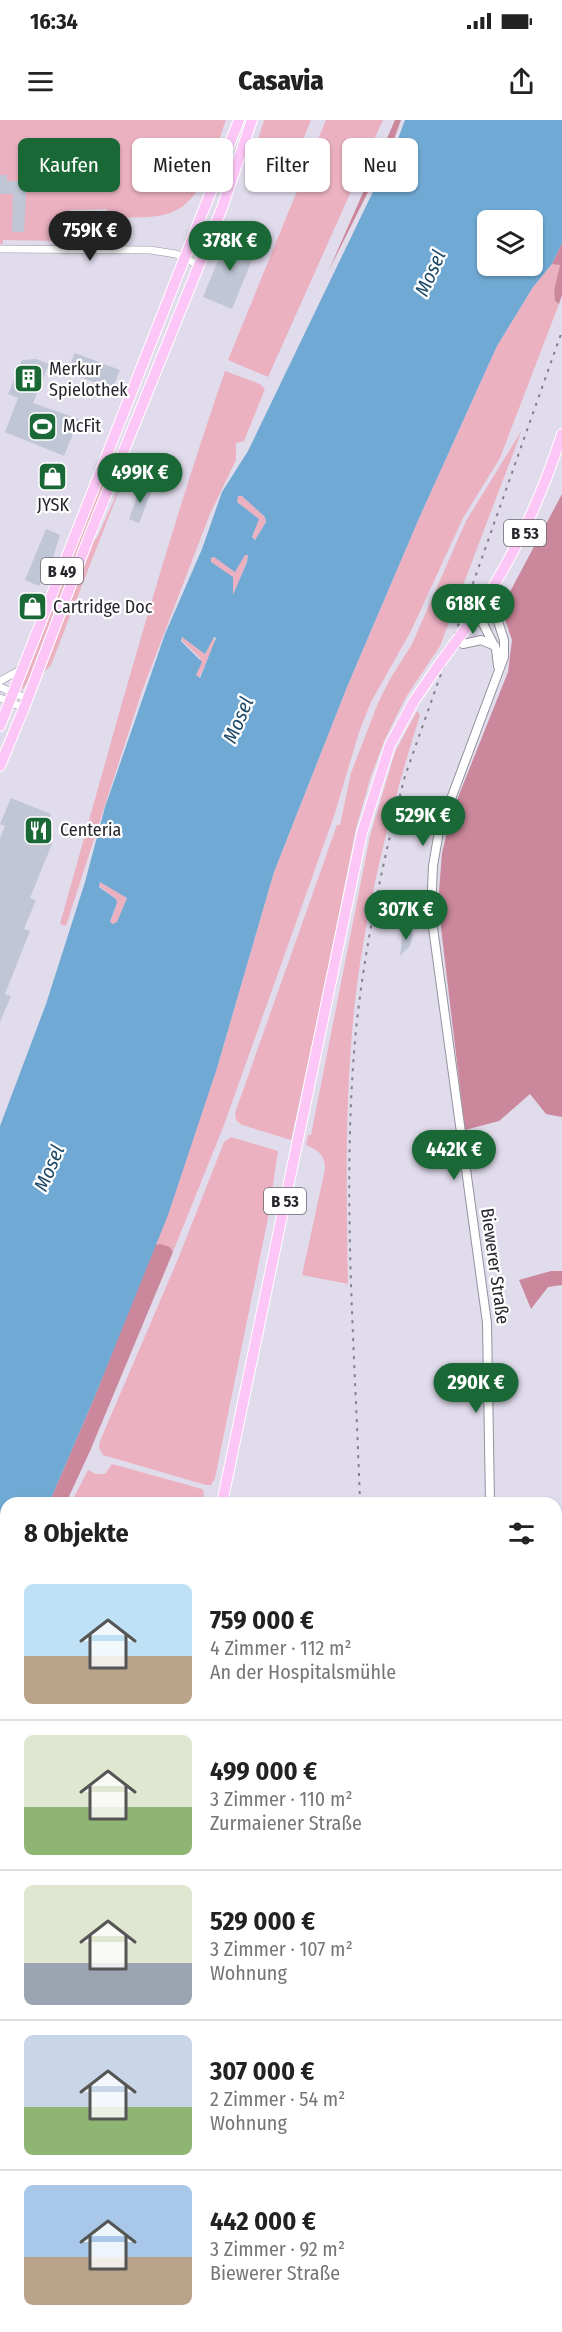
<!DOCTYPE html>
<html lang="de">
<meta charset="utf-8">
<style>
:root{--surface:#fff;--page:#f6f6f6;--text:#222;--muted:#767676;--line:#e0e0e0;--accent:#1b6837}
body{margin:0;font-family:"Fira Sans Condensed",sans-serif;background:var(--page);color:var(--text);height:100vh;display:flex;flex-direction:column;font-size:22px;white-space:nowrap}
*{box-sizing:border-box;margin:0}
p{font-size:20px;color:var(--muted)}
.icon{flex:none;width:33px;height:33px;fill:none;stroke:currentColor;stroke-width:2;stroke-linecap:round;stroke-linejoin:round}
.map{position:relative;flex:1;overflow:hidden}
.drawer{position:absolute;left:0px;top:1377px;width:562px;height:836px;display:flex;flex-direction:column;background:var(--surface);border-radius:18px 18px 0 0;box-shadow:0 2px 4px #0004}
.drawer>*{flex:none}
.guide{position:absolute;left:18px;top:18px;width:526px;height:54px;display:flex;gap:12px}
.fabs{position:absolute;left:477px;top:90px;display:grid;gap:12px}
.fabs a{display:grid;place-items:center;width:66px;height:66px;border-radius:9px;background:var(--surface);box-shadow:0 2px 4px #0004;font-size:30px}
.price{position:absolute;translate:-50% -51px;padding:0 14px;border-radius:21px;background:var(--accent);color:#fff;font-size:20px;line-height:39px;filter:drop-shadow(0 2px 3px #0008)}
.price::after{content:'';position:absolute;left:50%;top:36px;width:18px;height:14px;margin-left:-9px;background:inherit;clip-path:polygon(0 0,100% 0,50% 100%)}
.price.active{background:#222;color:#fff}
ul{padding:0;list-style:none}
li{display:flex;align-items:center;gap:18px;height:150px;padding:0 24px}
li+li{border-top:2px solid var(--line)}
li span{display:grid;place-items:center;flex:none;width:168px;height:120px;border-radius:9px;color:#555}
li>.icon{margin-inline-start:auto}
span .icon{width:72px;height:72px;fill:#fffc;stroke-width:1}
li b{font-size:26px}
h2{display:flex;justify-content:space-between;align-items:center;height:72px;padding:0 24px;font-size:26px}
.pill{padding:0 21px;border-radius:9px;background:var(--surface);box-shadow:0 2px 4px #0004;font-size:21px;line-height:54px}
.pill.active{background:var(--accent);color:#fff}
.status{display:flex;justify-content:space-between;align-items:center;height:42px;padding:0 30px;background:var(--surface);direction:ltr}
.status svg{height:16px;fill:currentColor}
header{display:flex;justify-content:space-between;align-items:center;height:78px;padding:0 24px;background:var(--surface);font-size:27px;font-weight:800}
.map>svg:first-child{display:block}
</style>
<div class="status"><b>16:34</b><svg viewBox="0 0 49 12"><path d="M0 12V9h3v3zM5 12V6h3v6zM10 12V3h3v9zM15 12V0h3v12zM26 1h20v11H26zM47 4h2v5h-2z"/></svg></div>
<header><svg class="icon" aria-label="menu" viewBox="0 0 24 24"><path d="M4 6h16M4 12h16M4 18h16"/></svg>Casavia<svg class="icon" aria-label="share" viewBox="0 0 24 24"><path d="M12 15V3M7 8l5-5 5 5M5 13v7h14v-7"/></svg></header>
<div class="map">
<svg width="562" height="2212" viewBox="0 0 562 2212">
<rect width="100%" height="100%" fill="#e1dcec"/>
<path fill="#ebb1c1" d="M0,0H226C213,34 204,87 163,95C145,99 125,97 107,98V89L70,90L69,106L63,107V121L3,120V124H0Z
M264,0H311L291,50L253,36Z
M326,0H383L268,257L228,240Z
M556,143L560,145L554,170L555,181L559,184L500,338L463,398L411,511L371,582L359,612L335,693L224,1005L173,1132L170,1127L155,1125L217,948L274,752L347,567L420,396L497,226L533,167L552,144Z
M225,251L260,264L265,269L244,321L236,323V340L210,394L142,571L66,806L60,804C112,619 162,433 225,251Z
M522,310L440,526L406,577L385,619L371,656L356,708L320,889L291,1020L242,1005L236,1000L235,993L337,705H340L351,653L378,583L390,559L412,524L466,401Z
M109,346L113,347L55,489L31,558L22,570L21,567L27,549Z
M127,350L51,545L45,551V545L90,426L98,416Z
M241,375L265,397L266,402L255,420L252,418L258,399L237,382L238,376Z
M245,435H248L247,442L233,475L232,469L211,442V438L214,437L235,451Z
M214,516L215,524L199,558L196,555L200,538L181,520L183,517L186,518L205,534Z
M417,591L420,595C395,674 374,755 361,837C344,945 346,1056 348,1164L302,1155L325,1049C325,1035 319,1031 306,1025L308,1015H311L370,716L395,632Z
M100,761L127,778L117,803L113,804L110,803L117,783L116,779L99,766Z
M231,1017L278,1031L268,1098L215,1358L211,1365H206L103,1335L99,1328L100,1321L178,1139L224,1022Z
M112,1344L202,1369L204,1372L202,1383H71L88,1350L96,1354H105Z
M6,1528V1655L5,1656L0,1651V1541Z
M0,2022L6,2024V2084L0,2094Z
M59,2206L188,2207L177,2212H58Z
M265,2207H336L339,2212H314L311,2208L307,2212H269Z"/>
<path fill="#cb879b" d="M395,0H401L393,22L328,152Z
M562,123V175L559,184L555,181L554,170L560,145L552,144Z
M562,374V997L546,994L530,974L499,1001L465,1010L441,808L439,771L442,733L451,695L508,552L512,520L504,497L503,485Z
M160,1124L170,1127L173,1132L90,1331L66,1383H49L95,1276L155,1125Z
M551,1151H562V1165L548,1167L531,1189L519,1160Z
M0,1651L6,1655V1704L1,1718L6,1735V1761L0,1768Z
M188,2207H265L269,2212H177Z
M374,2207H436L437,2212H378Z"/>
<path fill="#70aad4" fill-rule="evenodd" d="M405,0H562V123L552,144L533,167L497,226L420,396L347,567L274,752L217,948L168,1095L95,1276L49,1383H6V1481L0,1495V1006L46,884L85,762L105,687L165,514L202,429L222,372L248,331L396,24ZM532,100V146H488V100ZM238,376H242L265,397L266,402L255,420L252,417L259,399L237,382ZM245,435H248L247,442L233,475V457L211,442V438L214,437L235,452ZM182,517L205,534L214,517L216,518L200,558L196,555L202,542L181,521ZM100,762L127,778L117,802L113,804L110,802L117,783L116,779L99,767Z"/>
<g fill="none" stroke-linecap="round" stroke-linejoin="round">
<path stroke="#70aad4" stroke-width="2" d="M556,1470H562
M0,1679L6,1678"/>
</g>
<path fill="#c0c6d5" d="M0,55H7V61H27L24,112H12L13,74H0Z
M228,116L257,128L232,189L203,177Z
M75,233L120,250L112,269L67,252Z
M36,239L49,244L33,283L79,299L64,336L5,312L18,278L8,274L22,240Z
M141,366L152,370L139,403L129,399Z
M46,409L60,415L53,437L54,438L39,466L25,460Z
M11,678L51,694L46,707L52,710L47,722L52,724L30,778L36,780L24,809L30,811L5,874L11,876L0,902V718L5,706L0,704Z
M403,810L413,812L410,826L400,836Z"/>
<g fill="none" stroke-linecap="round" stroke-linejoin="round">
<defs>
<path id="minor" d="M0,129L150,130L176,134L199,145
M0,561L20,550
M0,567L28,579
M0,578L24,588
M556,1545H562
M556,2005L562,2034
M524,2206L526,2212
M448,2212L449,2206"/>
<path id="tertiary" d="M477,492L496,529L498,546
M463,524L481,520L495,526
M490,1383L487,1203L431,793L433,746L439,711L504,537V520L494,489L497,463
M556,1433H562"/>
<path id="primary" d="M471,501C512,442 540,382 562,314
M0,606L239,0
M0,646L24,588L89,417L222,88L252,0
M222,1383L362,713L390,625L414,581L438,546
M51,2212L52,2206"/>
</defs>
<use href="#minor" stroke="#95919f" stroke-width="8"/>
<use href="#tertiary" stroke="#95919f" stroke-width="10"/>
<use href="#primary" stroke="#fff" stroke-width="12"/>
<use href="#minor" stroke="#fff" stroke-width="7"/>
<use href="#tertiary" stroke="#fff" stroke-width="8"/>
<use href="#primary" stroke="#fcc6f6" stroke-width="10"/>
<path stroke="#83808b" stroke-width="2" stroke-dasharray="3 6" stroke-linecap="butt" d="M360,1383C355,1226 341,1067 356,910C365,824 383,740 405,656L562,211
M367,2212L368,2206"/>
<defs>
<path id="primary-bridge" d="M438,546L471,501"/>
</defs>
<use href="#primary-bridge" stroke="#fff" stroke-width="12" stroke-linecap="butt"/>
<use href="#primary-bridge" stroke="#fcc6f6" stroke-width="10"/>
</g>
<defs>
<symbol id="building-square" viewBox="-11 -11 22 22"><rect x="-9" y="-9" width="18" height="18" rx="4" fill="#1b6837" stroke="#fff"/><path d="M-4-6H4V6H1V3H-1V6H-4ZM-2.5-4.3h1.7v1.8h-1.7ZM.8-4.3h1.7v1.8H.8ZM-2.5-1h1.7V.8h-1.7ZM.8-1h1.7V.8H.8Z" fill="#fff"/></symbol>
<symbol id="stadium-square" viewBox="-11 -11 22 22"><rect x="-9" y="-9" width="18" height="18" rx="4" fill="#1b6837" stroke="#fff"/><path d="M0-5a6.5 5 0 1 0 0 10a6.5 5 0 1 0 0-10ZM-3.5-1.8h7v3.6h-7Z" fill="#fff"/></symbol>
<symbol id="shop-square" viewBox="-11 -11 22 22"><rect x="-9" y="-9" width="18" height="18" rx="4" fill="#1b6837" stroke="#fff"/><path d="M-5-2.5h2.3a2.7 3.5 0 0 1 5.4 0H5L5.5 6h-11ZM-1.5-2.5h3a1.5 2.3 0 0 0-3 0Z" fill="#fff"/></symbol>
<symbol id="restaurant-square" viewBox="-11 -11 22 22"><rect x="-9" y="-9" width="18" height="18" rx="4" fill="#1b6837" stroke="#fff"/><path d="M-5-6h1v4h1v-4h1v4h1v-4h1v5L-1.5 .5V6h-2V.5L-5-1ZM5-6V6H3V1.5H1.5Q1.5-4 5-6Z" fill="#fff"/></symbol>
</defs>
<g fill-rule="evenodd">
<use href="#building-square" x="12" y="242" width="33" height="33"/>
<use href="#stadium-square" x="26" y="290" width="33" height="33"/>
<use href="#shop-square" x="36" y="340" width="33" height="33"/>
<use href="#shop-square" x="16" y="470" width="33" height="33"/>
<use href="#restaurant-square" x="22" y="694" width="33" height="33"/>
</g>
<g text-anchor="middle" stroke-width="4.5" stroke-linejoin="round" paint-order="stroke">
<g fill="#fff" stroke="#68676b" stroke-width="1.5">
<rect x="504" y="400" width="42" height="26" rx="4.5"/>
<rect x="41" y="438" width="42" height="26" rx="4.5"/>
<rect x="264" y="1068" width="42" height="26" rx="4.5"/>
</g>
<g font-size="16" font-weight="bold" fill="#28262c">
<text x="525" y="419">B 53</text>
<text x="62" y="457">B 49</text>
<text x="285" y="1087">B 53</text>
</g>
<g font-size="18" fill="#28262c" stroke="#fff" text-anchor="start">
<text x="49" y="255">Merkur<tspan x="49" dy="21">Spielothek</tspan></text>
<text x="63" y="312">McFit</text>
<text x="53" y="391" text-anchor="middle">JYSK</text>
<text x="53" y="493">Cartridge Doc</text>
<text x="60" y="716">Centeria</text>
</g>
<g font-size="18" fill="#28262c" stroke="#fff">
<text transform="translate(495 1146) rotate(82)" y="6">Biewerer Straße</text>
</g>
<g font-size="20" font-style="italic" fill="#1d4967" stroke="#fff">
<text transform="translate(430 153) rotate(-66)" y="7">Mosel</text>
<text transform="translate(238 600) rotate(-67)" y="7">Mosel</text>
<text transform="translate(49 1048) rotate(-67)" y="7">Mosel</text>
</g>
</g>
</svg>
<div class="fabs">
<a><svg class="icon" aria-label="layers" viewBox="0 0 24 24"><path d="M12 4l9 5-9 5-9-5zM3 14l9 5 9-5"/></svg></a>
</div>
<b class="price active" style="left:90px;top:142px">759K €</b>
<b class="price" style="left:230px;top:152px">378K €</b>
<b class="price" style="left:140px;top:384px">499K €</b>
<b class="price" style="left:473px;top:515px">618K €</b>
<b class="price" style="left:423px;top:727px">529K €</b>
<b class="price" style="left:406px;top:821px">307K €</b>
<b class="price" style="left:454px;top:1061px">442K €</b>
<b class="price" style="left:476px;top:1294px">290K €</b>
<div class="guide">
<a class="pill active">Kaufen</a>
<a class="pill">Mieten</a>
<a class="pill">Filter</a>
<a class="pill">Neu</a>
</div>
<section class="drawer">
<h2>8 Objekte<svg class="icon" aria-label="filters" viewBox="0 0 24 24"><path d="M4 7h16M4 17h16"/><circle cx="9" cy="7" r="2"/><circle cx="15" cy="17" r="2"/></svg></h2>
<ul>
<li><span style="background:linear-gradient(#bfe0f5 60%,#b9a48a 0)"><svg class="icon" aria-label="home" viewBox="0 0 24 24"><path d="M3 11l9-7 9 7M6 9v11h12V9"/></svg></span><div><b>759 000 €</b><p>4 Zimmer · 112 m²</p><p>An der Hospitalsmühle</p></div></li>
<li><span style="background:linear-gradient(#dfe7d0 60%,#8fb573 0)"><svg class="icon" aria-label="home" viewBox="0 0 24 24"><path d="M3 11l9-7 9 7M6 9v11h12V9"/></svg></span><div><b>499 000 €</b><p>3 Zimmer · 110 m²</p><p>Zurmaiener Straße</p></div></li>
<li><span style="background:linear-gradient(#dfe7d0 65%,#9aa5b1 0)"><svg class="icon" aria-label="home" viewBox="0 0 24 24"><path d="M3 11l9-7 9 7M6 9v11h12V9"/></svg></span><div><b>529 000 €</b><p>3 Zimmer · 107 m²</p><p>Wohnung</p></div></li>
<li><span style="background:linear-gradient(#c9d6e8 60%,#8fb573 0)"><svg class="icon" aria-label="home" viewBox="0 0 24 24"><path d="M3 11l9-7 9 7M6 9v11h12V9"/></svg></span><div><b>307 000 €</b><p>2 Zimmer · 54 m²</p><p>Wohnung</p></div></li>
<li><span style="background:linear-gradient(#a9c7e8 60%,#b9a48a 0)"><svg class="icon" aria-label="home" viewBox="0 0 24 24"><path d="M3 11l9-7 9 7M6 9v11h12V9"/></svg></span><div><b>442 000 €</b><p>3 Zimmer · 92 m²</p><p>Biewerer Straße</p></div></li>
</ul>
</section>
</div>
